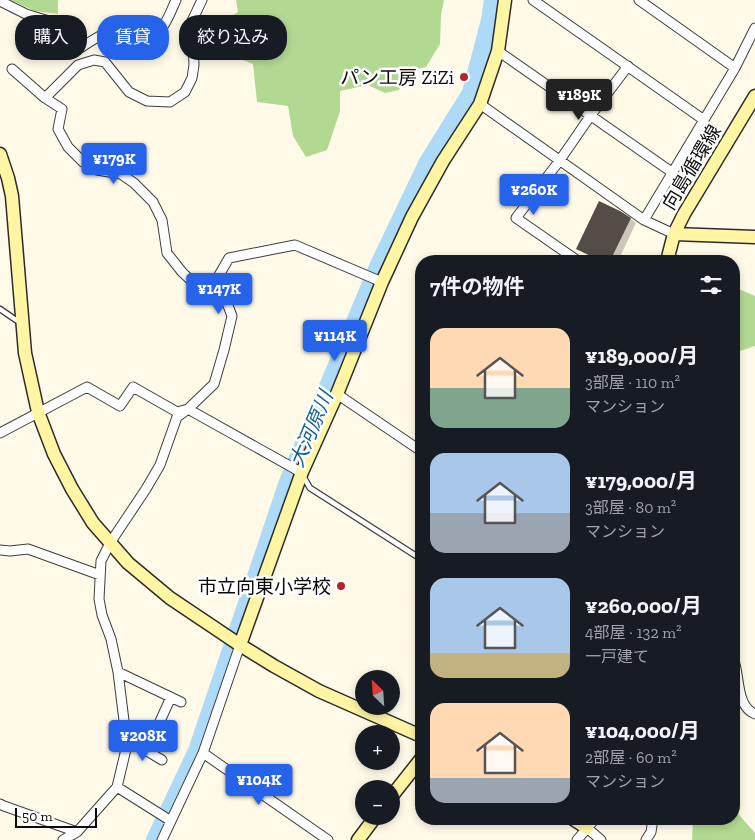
<!DOCTYPE html>
<html lang="ja">
<meta charset="utf-8">
<style>
:root{--surface:#171b24;--page:#242831;--text:#f1f3f6;--muted:#9ea1a6;--accent:#2563eb}
body{margin:0;font-family:"Zilla Slab","Noto Sans JP",serif;background:var(--page);color:var(--text);height:100vh;display:flex;flex-direction:column;font-size:19px;white-space:nowrap}
*{box-sizing:border-box;margin:0}
p{font-size:16px;color:var(--muted)}
.icon{flex:none;width:28px;height:28px;fill:none;stroke:currentColor;stroke-width:2;stroke-linecap:round;stroke-linejoin:round}
.map{position:relative;flex:1;overflow:hidden}
.sheet{position:absolute;left:415px;top:255px;width:325px;height:570px;display:flex;flex-direction:column;background:var(--surface);border-radius:20px;box-shadow:0 2px 8px #0003}
.sheet>*{flex:none}
.guide{position:absolute;left:15px;top:15px;width:325px;height:45px;display:flex;gap:10px}
.needle{width:32px;rotate:335deg}
.controls{position:absolute;left:355px;top:670px;display:grid;gap:10px}
.controls a{display:grid;place-items:center;width:45px;height:45px;border-radius:50%;background:var(--surface);box-shadow:0 2px 8px #0003;font-size:25px}
.scale{position:absolute;left:15px;bottom:12px;width:82px;box-sizing:border-box;padding-left:5px;border:2px solid #0a0a0a;border-top:0;font-size:14px;line-height:18px;white-space:nowrap;color:#0a0a0a;-webkit-text-stroke:4px #fff;paint-order:stroke}
.price{position:absolute;translate:-50% -42px;padding:0 11px;border-radius:5px;background:var(--accent);color:#fff;font-size:16px;line-height:32px;filter:drop-shadow(0 1px 2px #0008)}
.price::after{content:'';position:absolute;left:50%;top:30px;width:15px;height:11px;margin-left:-8px;background:inherit;clip-path:polygon(0 0,100% 0,50% 100%)}
.price.active{background:#222;color:#fff}
ul{padding:0;list-style:none}
li{display:flex;align-items:center;gap:15px;height:125px;padding:0 15px}
li span{display:grid;place-items:center;flex:none;width:140px;height:100px;border-radius:15px;color:#555}
li>.icon{margin-inline-start:auto}
span .icon{width:60px;height:60px;fill:#fffc;stroke-width:1}
li b{font-size:21px}
h2{display:flex;justify-content:space-between;align-items:center;height:60px;padding:0 15px;font-size:21px}
.tag{padding:0 18px;border-radius:20px;background:var(--surface);box-shadow:0 2px 8px #0003;font-size:18px;line-height:45px}
.tag.active{background:var(--accent);color:#fff}
.map>svg:first-child{display:block}
</style>
<div class="map">
<svg width="755" height="840" viewBox="0 0 755 840">
<rect width="100%" height="100%" fill="#fffae8"/>
<path fill="#b2d992" d="M10,0H58V14L35,11Z
M236,0H444L441,15L440,44L426,67L408,71L399,90L385,93L368,85L340,91V111L327,150L306,157L293,136L288,106L257,102L253,64L240,59L217,25L238,12Z
M734,287L755,296V346L734,353Z
M734,809L755,833V840H692L693,819H734Z"/>
<path fill="#0003" d="M627,216L636,223L618,261H602L584,252Z"/>
<g fill="none" stroke-linecap="round" stroke-linejoin="round">
<path stroke="#addaf6" stroke-width="20" d="M156,840L198,751L289,482L379,267L428,164L472,93L491,20L494,0"/>
</g>
<path fill="#534c47" d="M599,201L620,211L631,218L610,261H601L576,249Z"/>
<g fill="none" stroke-linecap="round" stroke-linejoin="round">
<defs>
<path id="lane" d="M0,309L16,320L20,321
M303,476L310,488L421,559"/>
<path id="street" d="M533,0L704,120
M639,0L735,68
M0,1L26,14L49,21L57,35L65,45L77,50C85,45 106,31 114,29C124,27 131,30 140,35C160,45 169,15 176,0
M498,51L673,173
M12,69L45,98L62,109L58,129L68,147L83,162L97,170L121,174L134,183L153,202L162,220L167,253L182,272L197,286L208,293L211,292
M45,98L78,65L94,60L105,62L129,92L147,101L170,102L185,92L192,78L194,65L192,21L202,0
M480,104L644,220L674,234
M644,220L735,68L755,28
M578,261L516,218L560,160L591,115L628,66
M337,394L421,451
M0,433L87,387L120,406L133,387L177,412L188,409L297,470
M0,550L10,551L28,549L100,575
M734,661C740,677 736,706 755,714
M118,672L181,702
M127,745H137L162,760
M147,750L171,697
M203,753L328,840
M117,787L171,821
M0,804L4,806L77,832
M587,828L601,840
M63,840L77,832L117,787L127,745L118,672L111,639L102,615L99,599L101,561L110,543L146,489L160,465L177,417L188,409L214,384L224,350L232,316L227,303C221,300 211,297 211,289L229,258L295,245L382,282
M162,840L203,753L240,645
M577,840L595,819
M646,840L651,832L653,819"/>
<path id="secondary" d="M0,154L8,178L12,196L25,353L38,412L54,454L72,489L93,523L128,563L170,598L240,645L274,666L319,691L421,736
M674,234L755,237
M667,261L674,234L684,214L755,96
M240,645L302,472L337,394L382,282L412,217L443,161L480,104L498,51L505,0
M391,797L421,759
M573,819L587,828
M358,840L376,816"/>
</defs>
<use href="#lane" stroke="#3d3d3d" stroke-width="7"/>
<use href="#street" stroke="#3d3d3d" stroke-width="11"/>
<use href="#secondary" stroke="#2c2c2c" stroke-width="15"/>
<use href="#lane" stroke="#fff" stroke-width="4.5"/>
<use href="#street" stroke="#fff" stroke-width="9"/>
<use href="#secondary" stroke="#fff5a3" stroke-width="12"/>
</g>
<g fill="#ba232a" stroke="#fff" stroke-width="2">
<circle cx="464" cy="77" r="5"/>
<circle cx="341" cy="586" r="5"/>
</g>
<g text-anchor="middle" stroke-width="5" stroke-linejoin="round" paint-order="stroke">
<g font-size="19" fill="#0a0a0a" stroke="#fff" text-anchor="end">
<text x="454" y="84">パン工房 ZiZi</text>
<text x="331" y="593">市立向東小学校</text>
</g>
<g font-size="19" fill="#0a0a0a" stroke="#fff">
<text transform="translate(691 167) rotate(-59)" y="7">向島循環線</text>
</g>
<g font-size="20" font-style="italic" fill="#14609b" stroke="#fff">
<text transform="translate(311 429) rotate(-67)" y="7">大河原川</text>
</g>
</g>
</svg>
<div class="controls">
<a><svg class="needle" viewBox="-14 -14 28 28"><path d="M0-13l5 13h-10z" fill="#e53935"/><path d="M0 13l5-13h-10z" fill="#9ea1a6"/></svg></a>
<a>+</a>
<a>−</a>
</div>
<div class="scale">50 m</div>
<b class="price active" style="left:579px;top:121px">¥189K</b>
<b class="price" style="left:114px;top:185px">¥179K</b>
<b class="price" style="left:534px;top:216px">¥260K</b>
<b class="price" style="left:219px;top:315px">¥147K</b>
<b class="price" style="left:335px;top:362px">¥114K</b>
<b class="price" style="left:143px;top:762px">¥208K</b>
<b class="price" style="left:259px;top:806px">¥104K</b>
<div class="guide">
<a class="tag">購入</a>
<a class="tag active">賃貸</a>
<a class="tag">絞り込み</a>
</div>
<section class="sheet">
<h2>7件の物件<svg class="icon" aria-label="filters" viewBox="0 0 24 24"><path d="M4 7h16M4 17h16"/><circle cx="9" cy="7" r="2"/><circle cx="15" cy="17" r="2"/></svg></h2>
<ul>
<li><span style="background:linear-gradient(#ffd9b3 60%,#7fa58c 0)"><svg class="icon" aria-label="home" viewBox="0 0 24 24"><path d="M3 11l9-7 9 7M6 9v11h12V9"/></svg></span><div><b>¥189,000/月</b><p>3部屋 · 110 m²</p><p>マンション</p></div></li>
<li><span style="background:linear-gradient(#a9c7e8 60%,#9aa5b1 0)"><svg class="icon" aria-label="home" viewBox="0 0 24 24"><path d="M3 11l9-7 9 7M6 9v11h12V9"/></svg></span><div><b>¥179,000/月</b><p>3部屋 · 80 m²</p><p>マンション</p></div></li>
<li><span style="background:linear-gradient(#a9c7e8 75%,#c2b280 0)"><svg class="icon" aria-label="home" viewBox="0 0 24 24"><path d="M3 11l9-7 9 7M6 9v11h12V9"/></svg></span><div><b>¥260,000/月</b><p>4部屋 · 132 m²</p><p>一戸建て</p></div></li>
<li><span style="background:linear-gradient(#ffd9b3 75%,#9aa5b1 0)"><svg class="icon" aria-label="home" viewBox="0 0 24 24"><path d="M3 11l9-7 9 7M6 9v11h12V9"/></svg></span><div><b>¥104,000/月</b><p>2部屋 · 60 m²</p><p>マンション</p></div></li>
</ul>
</section>
</div>
